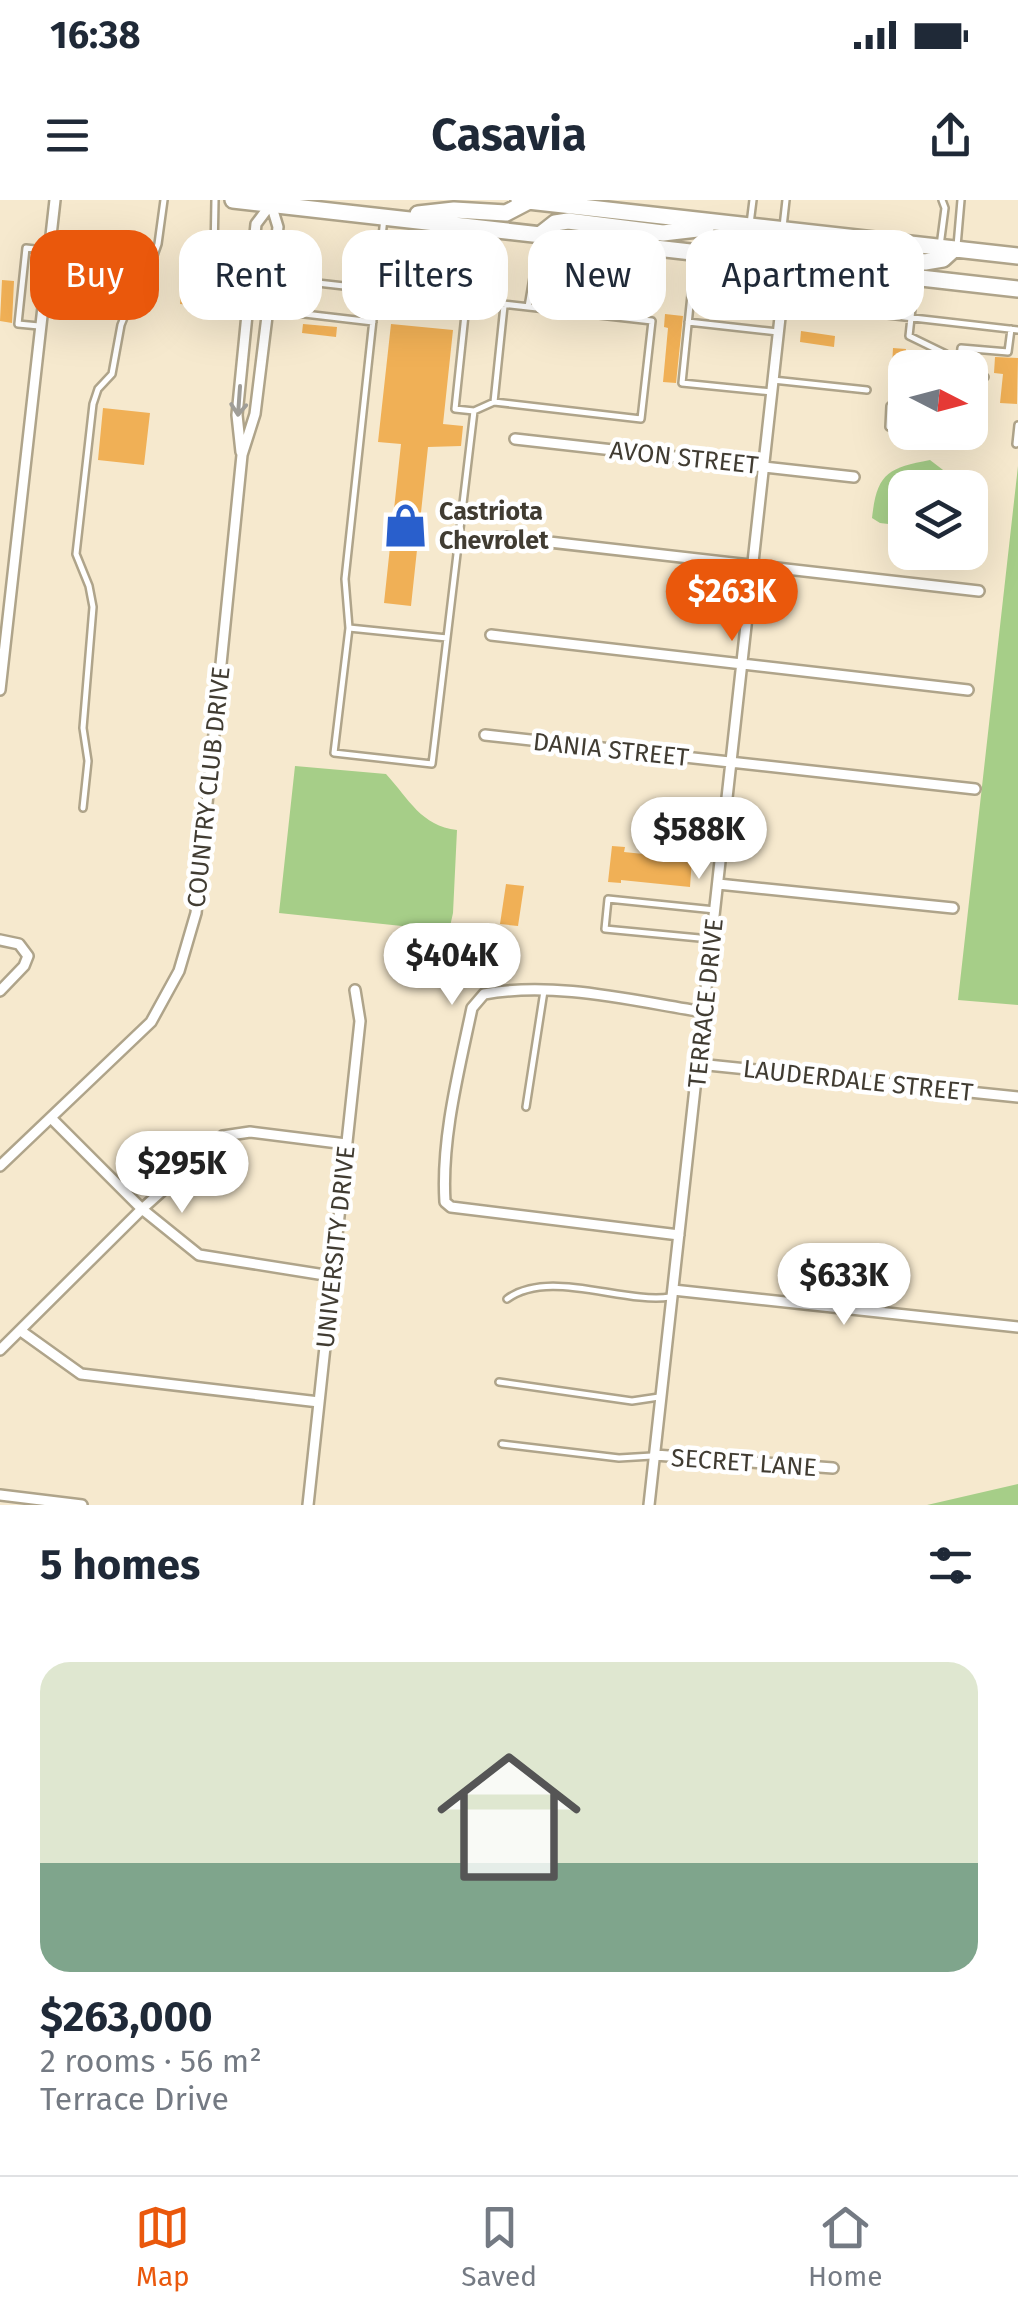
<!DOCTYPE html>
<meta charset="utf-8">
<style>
:root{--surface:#fff;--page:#f2f2f3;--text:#1f2937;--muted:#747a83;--line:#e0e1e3;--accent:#ea580c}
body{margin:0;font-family:"Fira Sans",sans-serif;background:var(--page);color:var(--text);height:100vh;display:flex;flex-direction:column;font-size:38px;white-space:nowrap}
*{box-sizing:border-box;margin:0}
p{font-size:32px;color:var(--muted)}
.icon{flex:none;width:55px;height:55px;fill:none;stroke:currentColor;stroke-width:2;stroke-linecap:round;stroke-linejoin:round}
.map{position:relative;height:1305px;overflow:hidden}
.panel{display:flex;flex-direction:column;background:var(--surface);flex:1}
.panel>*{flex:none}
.top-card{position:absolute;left:30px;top:30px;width:960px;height:90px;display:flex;gap:20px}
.needle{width:65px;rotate:96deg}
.buttons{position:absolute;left:888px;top:150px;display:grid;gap:20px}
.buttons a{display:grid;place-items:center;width:100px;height:100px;border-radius:20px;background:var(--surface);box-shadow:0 10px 40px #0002;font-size:50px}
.price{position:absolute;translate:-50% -85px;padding:0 22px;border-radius:35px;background:#fff;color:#222;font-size:32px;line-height:65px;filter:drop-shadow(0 2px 5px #0008)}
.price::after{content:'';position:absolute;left:50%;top:60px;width:30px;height:22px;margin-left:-15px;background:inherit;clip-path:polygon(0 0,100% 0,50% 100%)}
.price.active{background:var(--accent);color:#fff}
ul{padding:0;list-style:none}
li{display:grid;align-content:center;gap:20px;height:530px;padding:0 40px}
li+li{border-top:2px solid var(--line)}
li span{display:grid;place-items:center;height:310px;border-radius:30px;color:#555}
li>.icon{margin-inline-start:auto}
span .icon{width:180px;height:180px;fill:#fffc;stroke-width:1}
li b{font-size:42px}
h2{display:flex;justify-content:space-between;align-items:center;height:120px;padding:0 40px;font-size:42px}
.tag{padding:0 35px;border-radius:30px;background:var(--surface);box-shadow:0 10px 40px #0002;font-size:35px;line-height:90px}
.tag.active{background:var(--accent);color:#fff}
.status{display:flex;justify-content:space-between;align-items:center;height:70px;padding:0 50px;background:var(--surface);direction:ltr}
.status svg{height:28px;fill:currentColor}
header{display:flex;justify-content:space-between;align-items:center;height:130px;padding:0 40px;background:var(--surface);font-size:45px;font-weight:700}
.tabs{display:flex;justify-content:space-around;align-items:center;height:140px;border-top:2px solid var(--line);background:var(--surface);font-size:28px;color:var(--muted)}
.tabs a{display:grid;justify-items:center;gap:5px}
.tabs .active{color:var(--accent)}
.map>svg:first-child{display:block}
</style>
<div class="status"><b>16:38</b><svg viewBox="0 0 49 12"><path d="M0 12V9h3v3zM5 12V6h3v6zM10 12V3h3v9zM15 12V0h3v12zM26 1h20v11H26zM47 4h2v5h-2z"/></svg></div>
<header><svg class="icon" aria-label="menu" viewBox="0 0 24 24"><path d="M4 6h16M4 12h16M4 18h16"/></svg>Casavia<svg class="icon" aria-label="share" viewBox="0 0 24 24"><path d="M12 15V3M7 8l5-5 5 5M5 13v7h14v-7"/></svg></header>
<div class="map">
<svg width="1018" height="1305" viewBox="0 0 1018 1305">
<rect width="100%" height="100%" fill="#f6e9ce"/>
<path fill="#a6ce88" d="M930,260L947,273L948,287L905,288V326L880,323L872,318C877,274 887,268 930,260Z
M1018,266V805L958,800Z
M295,566L386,574C409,599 421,626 457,630L453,713L449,731L279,713Z
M1018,1284V1305H927Z"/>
<path fill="#f0b056" d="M2,80L14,81L12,123L0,121Z
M182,82L233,87L230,109L180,104Z
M61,93L77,95L74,117L59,115Z
M665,114L683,116L676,183L663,182L668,128L664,127Z
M303,124L337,127L336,137L302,133Z
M391,124L453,130L443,224L463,226L461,246L428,247L411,406L384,403L401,244L378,242Z
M801,131L835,136L834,147L800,142Z
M893,148L906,149L904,167L892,166Z
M995,157L1018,158L1017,204L1000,203L1003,174L994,173Z
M103,208L150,213L144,265L98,260Z
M612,646L625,647L624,652L692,659L690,687L621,680V683L608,682Z
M506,684L524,686L518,726L500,724Z"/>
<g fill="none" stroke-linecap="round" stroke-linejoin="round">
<defs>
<path id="service" d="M215,0L214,54L224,62L252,66
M384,18L345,379L349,428L334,553L432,564L474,211
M750,24L753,0
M783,27L786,0
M940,46L945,8L942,0
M957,46L961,0
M695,56L682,183L772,192
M915,81L909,136L946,154L948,168
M783,103L1018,130
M528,107L540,37
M373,122L296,113L300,81L652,121L641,219L494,202L474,211L455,209C461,149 468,90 474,30
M688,122L778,132
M39,126L18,124L26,48L72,53L68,87
M959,168L961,148L1008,152L1011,129
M970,176L985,177
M773,180L867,190
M494,202L504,106
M889,227L890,206L898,199L905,200
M1016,244L1018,225
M349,428L447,438
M83,608L88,561L83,528L93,407L89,386L76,354L93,204L98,189L112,174L121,125L129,105L145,81L158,44L164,0
M710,739L605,729L608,699L715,710
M526,907L544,791
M507,1099C549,1068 622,1104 670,1097
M499,1182L632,1201L659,1197
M502,1244L619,1258L652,1256"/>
<path id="minor" d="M515,239L854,277
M241,252L237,215L256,24L271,4
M505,337L979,391
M491,435L968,490
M0,490L55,0
M485,535L975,589
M718,684L953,708
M0,740L19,744L28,756L24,766L0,791
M698,864L1018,897
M52,919L142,1009L199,1055L331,1076
M0,966L151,822L179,771L196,713L242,255L255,214L278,27L271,4
M679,1035L451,1007L445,1002C441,939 459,870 472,808L484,794C556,781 633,801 704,812
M673,1090L1018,1127
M21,1131L81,1174L319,1202
M0,1150L142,1009L223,936L250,932L346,944
M655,1255L833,1268
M0,1295L82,1305
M308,1305L360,821L355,790
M649,1305L786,63"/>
<path id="trunk" d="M233,0L1018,89
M519,0L1018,56
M418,14L454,10L506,13L529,1
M541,34L555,23L568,21L663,33L706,28
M748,55L775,48L925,62L943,59L954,49"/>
</defs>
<use href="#service" stroke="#afa48a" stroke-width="10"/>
<use href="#minor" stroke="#afa48a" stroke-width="14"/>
<use href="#trunk" stroke="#afa48a" stroke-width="20"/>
<use href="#service" stroke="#fff" stroke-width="5"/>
<use href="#minor" stroke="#fff" stroke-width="9"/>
<use href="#trunk" stroke="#fff" stroke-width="15"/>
</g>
<defs><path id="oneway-shaft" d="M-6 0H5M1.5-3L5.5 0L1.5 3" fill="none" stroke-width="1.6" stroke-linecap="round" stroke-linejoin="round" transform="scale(2.5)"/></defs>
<use stroke="#a09e98" href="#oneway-shaft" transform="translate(239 201) rotate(94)"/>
<defs>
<symbol id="shop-bare" viewBox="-9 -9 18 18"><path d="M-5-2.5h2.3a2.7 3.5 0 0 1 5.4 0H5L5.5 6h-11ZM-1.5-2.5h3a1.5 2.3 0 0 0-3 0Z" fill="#295fcc" stroke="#fff" stroke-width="2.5" paint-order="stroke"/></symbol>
</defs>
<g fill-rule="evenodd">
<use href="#shop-bare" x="374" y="294" width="63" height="63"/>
</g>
<g text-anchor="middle" stroke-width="9" stroke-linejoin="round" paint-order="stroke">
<g font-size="25" fill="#413c32" stroke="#fff">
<text transform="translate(684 257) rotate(6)" y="9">AVON STREET</text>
<text transform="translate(611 549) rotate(6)" y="9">DANIA STREET</text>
<text transform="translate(208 587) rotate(-84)" y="9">COUNTRY CLUB DRIVE</text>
<text transform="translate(705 803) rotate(-84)" y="9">TERRACE DRIVE</text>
<text transform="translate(858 880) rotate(6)" y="9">LAUDERDALE STREET</text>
<text transform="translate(335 1047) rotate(-84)" y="9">UNIVERSITY DRIVE</text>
<text transform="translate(744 1262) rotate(4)" y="9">SECRET LANE</text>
</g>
<g font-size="25" font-weight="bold" fill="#413c32" stroke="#fff" text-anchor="start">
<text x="439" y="320">Castriota<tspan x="439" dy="29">Chevrolet</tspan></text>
</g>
</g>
</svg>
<div class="buttons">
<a><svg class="needle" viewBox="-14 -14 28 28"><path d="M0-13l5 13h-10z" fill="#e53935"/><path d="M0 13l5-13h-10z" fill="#747a83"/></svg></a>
<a><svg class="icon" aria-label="layers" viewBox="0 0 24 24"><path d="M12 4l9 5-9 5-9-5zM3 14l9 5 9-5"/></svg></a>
</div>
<b class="price active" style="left:732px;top:444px">$263K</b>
<b class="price" style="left:699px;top:682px">$588K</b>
<b class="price" style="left:452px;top:808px">$404K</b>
<b class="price" style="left:182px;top:1016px">$295K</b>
<b class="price" style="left:844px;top:1128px">$633K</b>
<div class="top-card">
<a class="tag active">Buy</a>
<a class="tag">Rent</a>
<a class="tag">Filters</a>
<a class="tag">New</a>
<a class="tag">Apartment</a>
</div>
</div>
<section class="panel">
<h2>5 homes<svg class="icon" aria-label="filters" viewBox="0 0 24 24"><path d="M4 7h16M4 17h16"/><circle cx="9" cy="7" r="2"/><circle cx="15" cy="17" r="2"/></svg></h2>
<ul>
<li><span style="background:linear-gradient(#dfe7d0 65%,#7fa58c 0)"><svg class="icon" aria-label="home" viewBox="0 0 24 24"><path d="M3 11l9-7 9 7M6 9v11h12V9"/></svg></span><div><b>$263,000</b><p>2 rooms · 56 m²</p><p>Terrace Drive</p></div></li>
</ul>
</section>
<nav class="tabs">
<a class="active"><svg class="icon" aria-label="map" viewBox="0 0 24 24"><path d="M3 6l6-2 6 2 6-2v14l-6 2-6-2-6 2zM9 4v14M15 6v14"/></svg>Map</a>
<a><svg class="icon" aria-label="saved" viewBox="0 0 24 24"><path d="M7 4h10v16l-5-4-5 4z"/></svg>Saved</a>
<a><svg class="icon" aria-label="home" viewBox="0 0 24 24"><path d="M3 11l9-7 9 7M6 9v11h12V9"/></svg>Home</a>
</nav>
